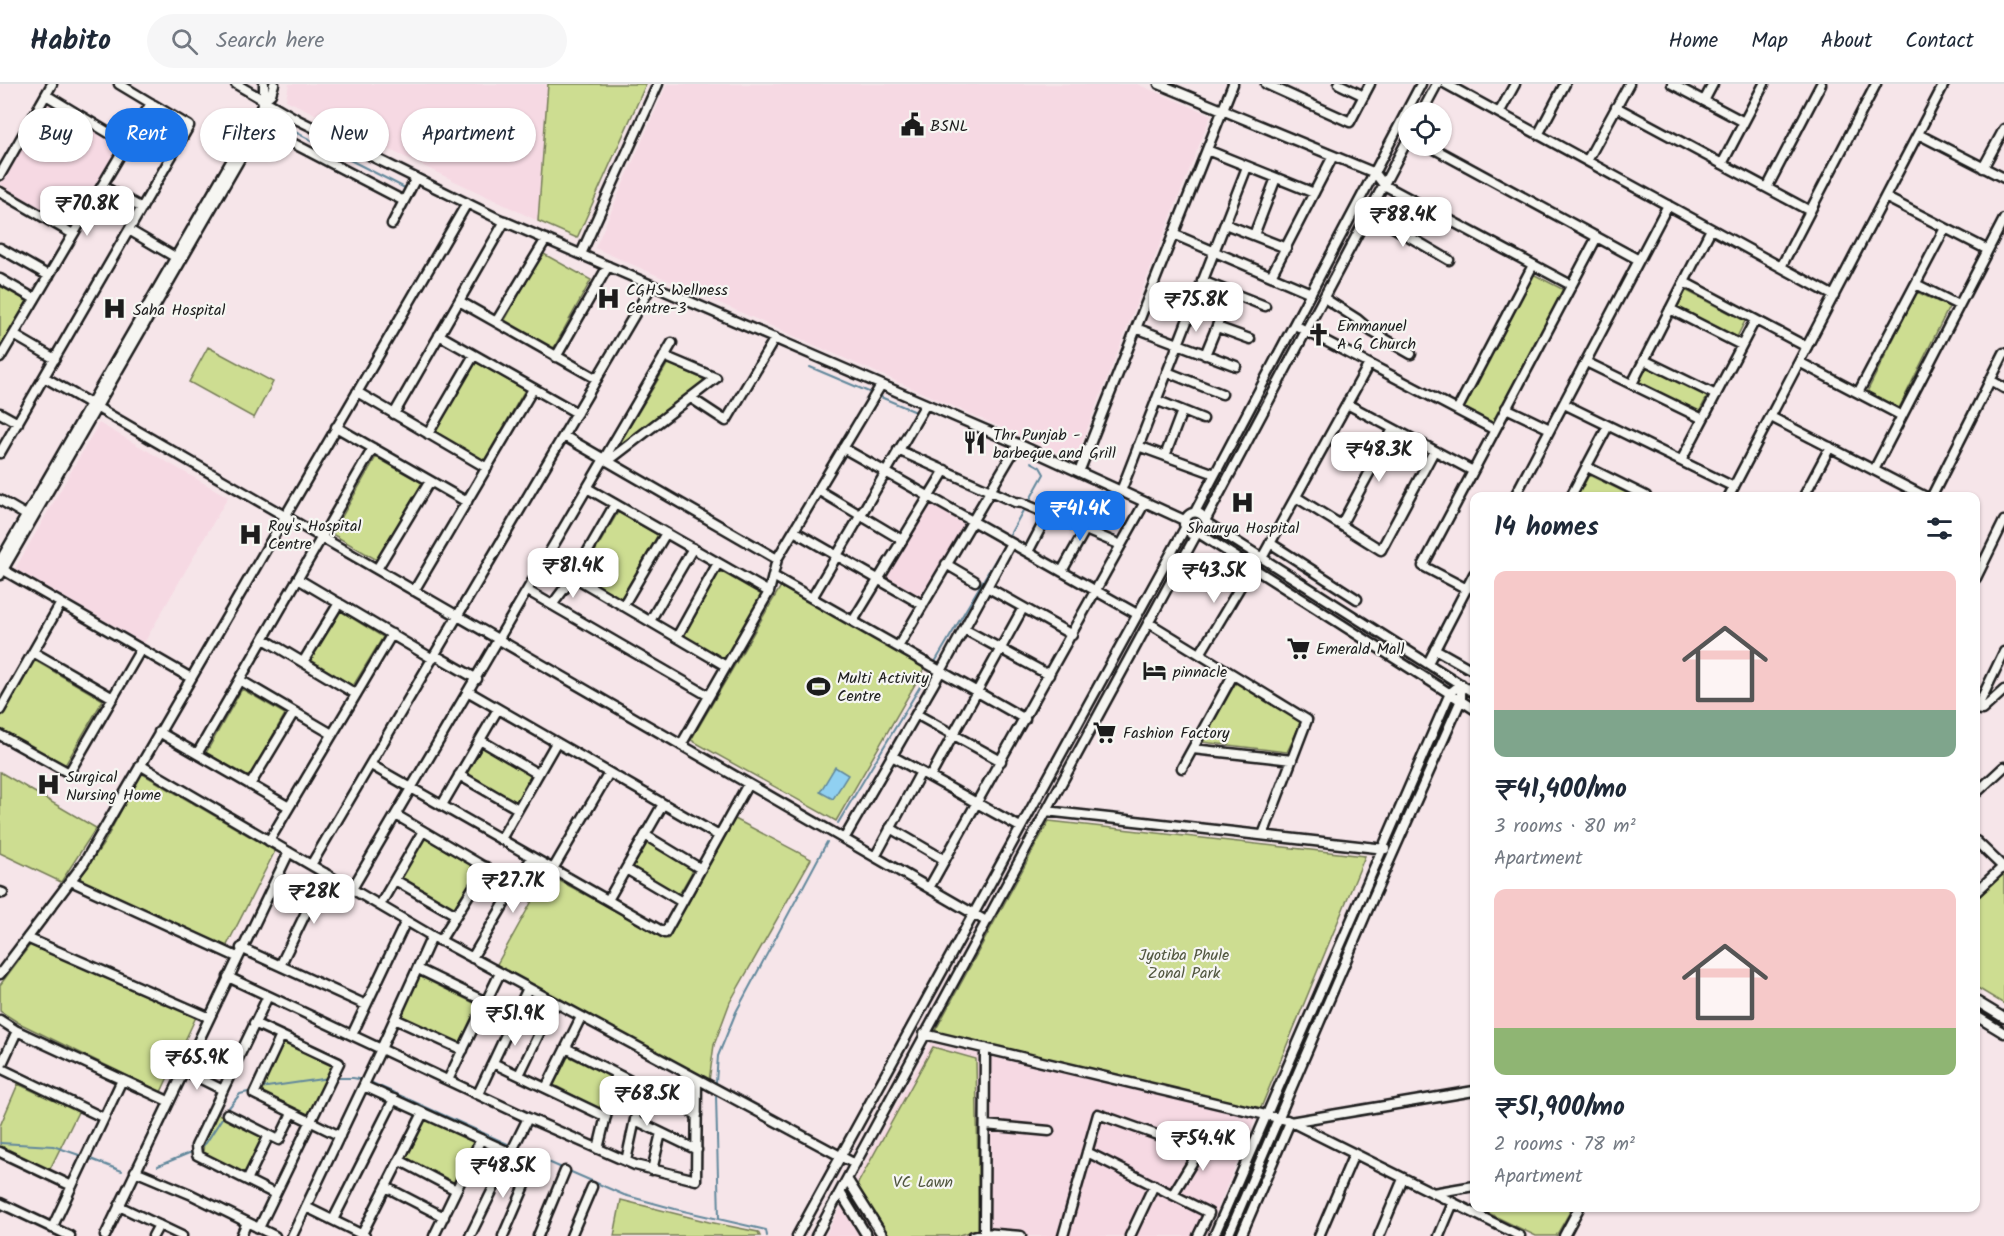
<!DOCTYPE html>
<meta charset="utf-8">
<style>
:root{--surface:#fff;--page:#f6f6f7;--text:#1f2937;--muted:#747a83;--line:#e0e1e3;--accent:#1a73e8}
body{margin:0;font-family:Kalam,sans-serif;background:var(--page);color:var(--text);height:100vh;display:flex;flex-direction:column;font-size:22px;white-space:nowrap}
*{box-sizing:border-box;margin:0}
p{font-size:20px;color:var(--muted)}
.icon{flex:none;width:33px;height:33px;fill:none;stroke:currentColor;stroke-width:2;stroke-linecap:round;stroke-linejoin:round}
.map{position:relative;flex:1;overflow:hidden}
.details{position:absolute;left:1470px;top:408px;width:510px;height:720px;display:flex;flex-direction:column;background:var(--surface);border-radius:12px;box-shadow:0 2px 4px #0004}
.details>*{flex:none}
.guide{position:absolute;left:18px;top:24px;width:570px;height:54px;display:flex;gap:12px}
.buttons{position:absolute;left:1398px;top:18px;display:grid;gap:12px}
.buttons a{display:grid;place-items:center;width:54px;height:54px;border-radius:50%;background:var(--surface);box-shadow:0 2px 4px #0004;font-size:30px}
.price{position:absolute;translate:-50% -51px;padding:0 14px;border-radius:12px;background:#fff;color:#222;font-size:20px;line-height:39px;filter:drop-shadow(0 2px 3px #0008)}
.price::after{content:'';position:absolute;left:50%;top:36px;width:18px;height:14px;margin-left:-9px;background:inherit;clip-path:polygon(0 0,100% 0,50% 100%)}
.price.current{background:var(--accent);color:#fff}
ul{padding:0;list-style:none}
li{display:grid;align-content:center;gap:12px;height:318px;padding:0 24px}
li span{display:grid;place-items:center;height:186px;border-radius:12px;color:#555}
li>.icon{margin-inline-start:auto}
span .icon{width:108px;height:108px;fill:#fffc;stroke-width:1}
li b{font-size:26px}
h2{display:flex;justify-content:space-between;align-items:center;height:72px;padding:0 24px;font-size:26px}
.pill{padding:0 21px;border-radius:27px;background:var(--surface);box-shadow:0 2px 4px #0004;font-size:21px;line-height:54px}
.pill.current{background:var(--accent);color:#fff}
header{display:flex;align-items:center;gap:36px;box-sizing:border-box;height:84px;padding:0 30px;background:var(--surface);border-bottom:2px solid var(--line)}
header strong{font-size:28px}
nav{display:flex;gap:33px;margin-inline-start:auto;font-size:21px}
.search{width:420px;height:54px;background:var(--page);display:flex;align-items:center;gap:15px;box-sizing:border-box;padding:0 21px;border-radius:33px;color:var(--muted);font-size:22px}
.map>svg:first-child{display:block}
</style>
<header>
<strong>Habito</strong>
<div class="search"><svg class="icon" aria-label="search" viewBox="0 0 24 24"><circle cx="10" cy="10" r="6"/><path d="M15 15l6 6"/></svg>Search here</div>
<nav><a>Home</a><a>Map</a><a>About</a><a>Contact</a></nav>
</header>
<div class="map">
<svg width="2004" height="1152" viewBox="0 0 2004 1152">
<rect width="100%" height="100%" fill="#f6e5e9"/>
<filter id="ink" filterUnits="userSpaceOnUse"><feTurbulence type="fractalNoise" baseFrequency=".0167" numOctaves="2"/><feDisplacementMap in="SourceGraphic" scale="12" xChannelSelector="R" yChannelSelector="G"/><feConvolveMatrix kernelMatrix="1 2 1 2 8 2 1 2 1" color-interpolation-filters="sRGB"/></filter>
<g filter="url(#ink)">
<path fill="#f6d9e3" d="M289,0H548L538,137L286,16Z
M667,0H1137L1211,31L1075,376L595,164Z
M46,19L119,62L70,143L0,102V99Z
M99,339L228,413L144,559L15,485Z
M928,419L964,440L920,515L883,494Z
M931,959L1256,1033L1206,1152H825Z"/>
<path fill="#cddd91" stroke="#747c56" stroke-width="1.5" d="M548,0H646L577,154L538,137Z
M542,169L591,196L553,265L504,238Z
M1533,190L1564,206L1493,340L1462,324Z
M0,202L27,217L0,263Z
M1685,206L1745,237L1737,253L1676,223Z
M1917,208L1949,223L1899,324L1867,308Z
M208,263L273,298L254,334L189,298Z
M476,278L525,306L484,377L434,348Z
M668,279L705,296L615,367Z
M1646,280L1708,311L1699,328L1637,298Z
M376,373L422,399L377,476L332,450Z
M1589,391L1633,412H1578Z
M618,428L658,451L620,516L580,493Z
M720,487L762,511L724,576L682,552Z
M781,502L925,583L836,737L691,656Z
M339,526L383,553L353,602L309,575Z
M34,576L103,616L64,683L0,646V634Z
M1237,597L1302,637L1287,668L1202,658Z
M242,605L285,630L249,693L206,669Z
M482,661L533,691L516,720L464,691Z
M0,688L96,744L61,798L0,769Z
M141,689L275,767L226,863L78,796L104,759Z
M735,735L811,775L730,918L714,961L709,997L496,882L547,790L668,855Z
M1049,737L1365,772L1260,1026L934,949Z
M423,753L479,786L455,826L399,793Z
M647,757L694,784L678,812L631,785Z
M2004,788V920L1976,903V814Z
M30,861L196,933L161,1008L19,939L0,927V901Z
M419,892L478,921L459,960L401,932Z
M283,958L333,981L308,1031L260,1008Z
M933,963L976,975L979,1145L957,1152H889L857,1101Z
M568,972L612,993L603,1027L554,1001Z
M18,1000L78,1028L49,1087L0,1065V1042Z
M216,1029L267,1053L248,1092L203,1070L204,1055Z
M424,1034L475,1058L455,1100L404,1076Z
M621,1116L709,1138L758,1148L760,1152H614Z
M1478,1124H1572L1556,1152H1536Z"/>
<path fill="#90d0f1" stroke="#62889c" stroke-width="1.5" d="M835,683L848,691L833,715L820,708Z"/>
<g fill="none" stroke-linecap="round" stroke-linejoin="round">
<path stroke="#62889c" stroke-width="2" d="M295,48L405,104
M810,283L916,328
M1028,419L1044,390L1040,383L1031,378
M1009,452L1025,423
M935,578L1003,463
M838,739L927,591
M334,994H353L364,996
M370,998L512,1062
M716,998L718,972L736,928L827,758
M260,1004L329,994
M716,1011L719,1135
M227,1026L240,1010L252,1007
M0,1059L53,1062L82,1072
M517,1064L534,1072
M199,1065L206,1059L224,1031
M88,1074L122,1087
M539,1074L624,1111L675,1125L766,1146L767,1152
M158,1082L194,1067"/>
<defs>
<path id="minor" d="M236,0L298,36L499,135L1018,360L1184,436
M1159,0L1375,89L1384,101L1571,201
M1266,0L1350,38L1370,0
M1339,0L1364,12
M1446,0L1834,212
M1672,0L1744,38
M46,11L127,60
M1704,17L1713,0
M1616,23L1810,127
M1422,28L1437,0
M1499,29L1515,0
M1918,50L2004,94
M1538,51L1565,0
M279,52L404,117
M1429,62L1639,176
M1207,66L1314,109
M1587,77L1629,0
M1722,80L1764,0
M1983,84L2004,45
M0,91L52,0
M102,102L142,124
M1767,104L1821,0
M0,108L73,150
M1885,113L1988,166
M1369,129L1449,176
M392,140L416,94
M1225,140L1286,164
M129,146L180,176
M1173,150L1311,209
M1254,151L1276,94
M0,164L49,192
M581,170L658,0
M1781,183L1876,0
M1271,192L1333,72
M0,195L35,215
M1202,197L1265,222
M1684,198L1807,263
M1916,200L1958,221
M1324,214L1357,235L1371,247L1411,270
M459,217L597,295
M1670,225L1741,261
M496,238L546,155
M1295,241L1495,346
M1217,243L1250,255
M1136,244L1236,282
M14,251L55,275
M439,251L577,329
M1205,271L1231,208
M556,273L608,182
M0,274L151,19
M1644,276L1716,311
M1586,278L1703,335
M1799,278L1902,332
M1167,288L1222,310
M44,293L986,837
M1990,296L2004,304
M1632,300L1711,145
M357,308L487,384
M1858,309L1945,144
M691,314L726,337L775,254
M1156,316L1203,335
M1347,320L1473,387
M1564,320L1734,403
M1506,324L1550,345
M1457,326L1533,181
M0,329L18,339
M394,330L505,137
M1771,333L1924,412
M336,343L467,418
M428,350L474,271
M564,352L777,475
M1138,362L1215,390
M843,364L1137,530
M898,366L1015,418L1022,419L1121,461
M0,369L189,42L119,0
M1165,372L1182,327
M608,377L716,294L664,272
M1681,377L1755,236
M1587,383L1646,412
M1874,386L2004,135
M1079,388L1233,0
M587,404L769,508
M818,406L902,456
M1121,407L1247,83
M1515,412L1668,121
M1571,412L1608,342
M1729,412L1944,0
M1804,412L1830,363
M1932,412L2004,269
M1296,413L1381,466L1434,367
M0,416L31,434
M1195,428L1421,0
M1206,435L1408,55
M1184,440C1187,425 1202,425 1207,439L1474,609
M1341,441L1393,345
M794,447L923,521
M1191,450H1200L1206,443L1207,439
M1200,450L1474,625
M1270,459L1357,515
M1028,468L1048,430
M1262,474L1369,280
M545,476L726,582
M0,477L259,29L264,16L271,10L274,0
M946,480L975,497
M0,484L191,594
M377,485L430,397
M1062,487L1085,446
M0,491L264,33V0
M773,492L1025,635
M1976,494L2004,437
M298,495L433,575
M987,503L1072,551
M1467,505L1423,482L1597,153
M414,507L533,305
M528,507L709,612
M812,514L926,320
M552,521L573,493L615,420
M623,522L666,449
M650,537L693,464
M853,537L945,386
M1149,539L1307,636L1263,751
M964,545L1049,591
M677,553L718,479
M264,555L356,610
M898,563L1018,360
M1435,565L1474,587
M33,568L113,614
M1200,570L1252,483
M435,571L477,595
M303,578L339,519
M1428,579L1474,490
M240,596L332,650
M469,608L719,752
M1976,625L1982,626L2004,606
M0,626L61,519
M1976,626L2004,568
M916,630L1001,677
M159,648L289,723
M0,651L69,689L141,565
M480,656L538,690
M681,661L769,508L777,475L881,301
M1193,665L1292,676
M197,670L373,364
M892,672L1020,743
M140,681L432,852L855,1080
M371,681L665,849L748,700
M1182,684L1233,591
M459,691L518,725
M930,693L1023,524
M250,701L294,628
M1976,709L2004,683
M442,721L498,625
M1046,727L1385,765
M396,731L515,801
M890,744L945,776
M645,751L701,785
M501,755L556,659
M844,755L941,587L1011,459
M269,757L392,550
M1976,757L2003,783
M875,773L921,688
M311,781L652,201
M553,785L609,689
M626,785L682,818
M395,796L456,831
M71,797L237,873
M929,804L1145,418
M352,805L672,259
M0,808L3,809
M1976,808L2004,782
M608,816L663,720
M380,821L423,747
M27,854L208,933
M440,857L486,783
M241,864L366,921
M472,874L532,773
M280,882L325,789
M418,885L515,932
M0,890L84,779L467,119
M228,893L528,1034L635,1081L696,1096L697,996
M268,912L196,1062L197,1071L275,1110
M1976,917L2004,934
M1976,932L2004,949
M395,935L463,966
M0,936L17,947L168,1017
M254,939L339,979L259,1144
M924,950L1287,1036L1520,1152
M352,951L406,837
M281,952L254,1010L340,1052
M566,964L697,1031
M493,979L606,1033
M0,984L104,1034
M0,984L17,947
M183,986L223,1006
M519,991L554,919
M448,996L500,889
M364,1002L511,1069
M546,1004L581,933
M478,1010L528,904
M227,1030L279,1056L292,1029
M635,1036L697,1066
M985,1041L1049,1047
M598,1065L616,990
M0,1068L72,1102
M1087,1068L1209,1129L1198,1152
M399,1076L456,1106
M626,1077L642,1003
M652,1086L661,1049
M135,1087L190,1110L275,1152
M847,1095L883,1152
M247,1096L269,1051
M386,1103L444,1133
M840,1108L867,1152
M1433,1109L1474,1102
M1173,1110L1209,1051
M0,1119L70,1152
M119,1122L182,1152
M306,1123L365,1152
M333,1136L394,1015
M52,1144L122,996
M984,1149L985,964
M362,1150L423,1029
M105,1152L289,768
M153,1152L159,1141
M241,1152L247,1138
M292,1152L381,965L432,852
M434,1152L481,1055
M470,1152L528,1034
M503,1152L537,1074
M538,1152L565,1087
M571,1152L592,1103
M797,1152L1185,444
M816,1152L1196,451
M973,1152L984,1149L1021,1152
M1063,1152L1098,1030L1157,1051L1196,1074
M1130,1152L1154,1101
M1214,1152L1450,609L1461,600
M1228,1152L1368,825L1461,616V600
M1241,1152L1290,1038L1474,1007
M1319,1152L1354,1070
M1379,1152L1403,1095
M1439,1152L1453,1119
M1564,1152L1579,1124"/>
</defs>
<use href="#minor" stroke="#1c1c1c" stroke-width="13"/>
<use href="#minor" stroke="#f6f6f2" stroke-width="8"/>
</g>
</g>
<defs>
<symbol id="civic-bare" viewBox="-9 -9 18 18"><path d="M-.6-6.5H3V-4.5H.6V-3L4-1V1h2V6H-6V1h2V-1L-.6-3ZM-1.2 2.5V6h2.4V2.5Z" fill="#1c1c1c" stroke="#f6f6f2" stroke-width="2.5" paint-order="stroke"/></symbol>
<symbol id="hospital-bare" viewBox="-9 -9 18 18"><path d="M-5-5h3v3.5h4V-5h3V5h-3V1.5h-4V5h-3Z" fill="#1c1c1c" stroke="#f6f6f2" stroke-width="2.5" paint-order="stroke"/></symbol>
<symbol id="church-bare" viewBox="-9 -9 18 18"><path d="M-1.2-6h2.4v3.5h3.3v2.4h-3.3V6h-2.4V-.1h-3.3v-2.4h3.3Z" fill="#1c1c1c" stroke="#f6f6f2" stroke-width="2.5" paint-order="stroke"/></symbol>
<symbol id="restaurant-bare" viewBox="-9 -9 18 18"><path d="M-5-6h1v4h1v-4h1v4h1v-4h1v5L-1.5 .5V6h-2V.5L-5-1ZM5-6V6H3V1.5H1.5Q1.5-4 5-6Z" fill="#1c1c1c" stroke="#f6f6f2" stroke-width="2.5" paint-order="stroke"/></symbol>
<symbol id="supermarket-bare" viewBox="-9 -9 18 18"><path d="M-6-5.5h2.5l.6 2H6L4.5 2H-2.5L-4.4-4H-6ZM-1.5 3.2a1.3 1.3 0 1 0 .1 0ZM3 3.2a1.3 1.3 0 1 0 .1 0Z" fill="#1c1c1c" stroke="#f6f6f2" stroke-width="2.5" paint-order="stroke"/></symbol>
<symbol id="hotel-bare" viewBox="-9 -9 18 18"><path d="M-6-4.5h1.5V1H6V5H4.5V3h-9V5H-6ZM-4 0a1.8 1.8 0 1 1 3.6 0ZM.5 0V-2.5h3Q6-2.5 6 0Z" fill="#1c1c1c" stroke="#f6f6f2" stroke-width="2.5" paint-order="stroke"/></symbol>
<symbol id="stadium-bare" viewBox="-9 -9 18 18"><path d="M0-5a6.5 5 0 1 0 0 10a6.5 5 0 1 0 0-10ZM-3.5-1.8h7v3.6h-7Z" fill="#1c1c1c" stroke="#f6f6f2" stroke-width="2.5" paint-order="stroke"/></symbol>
</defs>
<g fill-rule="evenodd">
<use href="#civic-bare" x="896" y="24" width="33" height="33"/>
<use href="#hospital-bare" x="592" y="198" width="33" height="33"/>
<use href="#hospital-bare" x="98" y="208" width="33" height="33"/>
<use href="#church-bare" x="1302" y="234" width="33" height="33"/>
<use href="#restaurant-bare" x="958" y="342" width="33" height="33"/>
<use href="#hospital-bare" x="1226" y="402" width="33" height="33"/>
<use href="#hospital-bare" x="234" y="434" width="33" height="33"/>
<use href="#supermarket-bare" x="1282" y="548" width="33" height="33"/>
<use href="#hotel-bare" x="1138" y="570" width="33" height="33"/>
<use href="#stadium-bare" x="802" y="586" width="33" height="33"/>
<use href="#supermarket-bare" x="1088" y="632" width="33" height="33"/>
<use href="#hospital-bare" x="32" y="684" width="33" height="33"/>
</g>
<g text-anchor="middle" stroke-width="4.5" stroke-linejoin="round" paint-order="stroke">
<g font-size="16" fill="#1c1c1c" stroke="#f6f6f2" text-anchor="start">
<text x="930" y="47">BSNL</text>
<text x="626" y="211">CGHS Wellness<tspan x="626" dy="18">Centre-3</tspan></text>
<text x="133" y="231">Saha Hospital</text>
<text x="1337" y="247">Emmanuel<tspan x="1337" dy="18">A G Church</tspan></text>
<text x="993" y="356">Thr Punjab -<tspan x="993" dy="18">barbeque and Grill</tspan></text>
<text x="268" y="447">Roy's Hospital<tspan x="268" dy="18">Centre</tspan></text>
<text x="1243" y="449" text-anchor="middle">Shaurya Hospital</text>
<text x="1316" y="570">Emerald Mall</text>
<text x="1173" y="593">pinnacle</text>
<text x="837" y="599">Multi Activity<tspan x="837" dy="18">Centre</tspan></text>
<text x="1123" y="654">Fashion Factory</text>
<text x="66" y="698">Surgical<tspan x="66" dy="18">Nursing Home</tspan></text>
</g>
<g font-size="16" fill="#51563f" stroke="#f6f6f2">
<text x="1184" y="876">Jyotiba Phule<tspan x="1184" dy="18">Zonal Park</tspan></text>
<text x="923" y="1103">VC Lawn</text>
</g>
</g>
</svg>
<div class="buttons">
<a><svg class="icon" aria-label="locate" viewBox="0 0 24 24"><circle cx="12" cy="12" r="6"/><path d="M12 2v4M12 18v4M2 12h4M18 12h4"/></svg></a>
</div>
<b class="price" style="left:87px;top:153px">₹70.8K</b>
<b class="price" style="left:1403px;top:164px">₹88.4K</b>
<b class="price" style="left:1196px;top:249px">₹75.8K</b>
<b class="price" style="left:1379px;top:399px">₹48.3K</b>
<b class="price current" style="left:1080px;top:458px">₹41.4K</b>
<b class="price" style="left:573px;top:515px">₹81.4K</b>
<b class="price" style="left:1214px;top:520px">₹43.5K</b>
<b class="price" style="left:513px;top:830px">₹27.7K</b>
<b class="price" style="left:314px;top:841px">₹28K</b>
<b class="price" style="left:515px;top:963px">₹51.9K</b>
<b class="price" style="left:197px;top:1007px">₹65.9K</b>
<b class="price" style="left:647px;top:1043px">₹68.5K</b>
<b class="price" style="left:1203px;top:1088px">₹54.4K</b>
<b class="price" style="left:503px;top:1115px">₹48.5K</b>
<div class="guide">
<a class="pill">Buy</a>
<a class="pill current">Rent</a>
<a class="pill">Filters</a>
<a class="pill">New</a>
<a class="pill">Apartment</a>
</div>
<section class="details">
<h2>14 homes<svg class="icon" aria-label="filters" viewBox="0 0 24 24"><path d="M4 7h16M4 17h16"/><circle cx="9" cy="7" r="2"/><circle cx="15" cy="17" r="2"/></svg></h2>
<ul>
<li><span style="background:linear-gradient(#f6c9c9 75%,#7fa58c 0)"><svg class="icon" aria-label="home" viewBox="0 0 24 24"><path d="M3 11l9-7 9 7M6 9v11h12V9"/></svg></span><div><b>₹41,400/mo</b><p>3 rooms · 80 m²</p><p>Apartment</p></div></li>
<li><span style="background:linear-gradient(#f6c9c9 75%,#8fb573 0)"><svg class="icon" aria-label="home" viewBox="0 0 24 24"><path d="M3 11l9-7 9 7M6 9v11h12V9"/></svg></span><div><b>₹51,900/mo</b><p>2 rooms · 78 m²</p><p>Apartment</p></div></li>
</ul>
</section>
</div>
